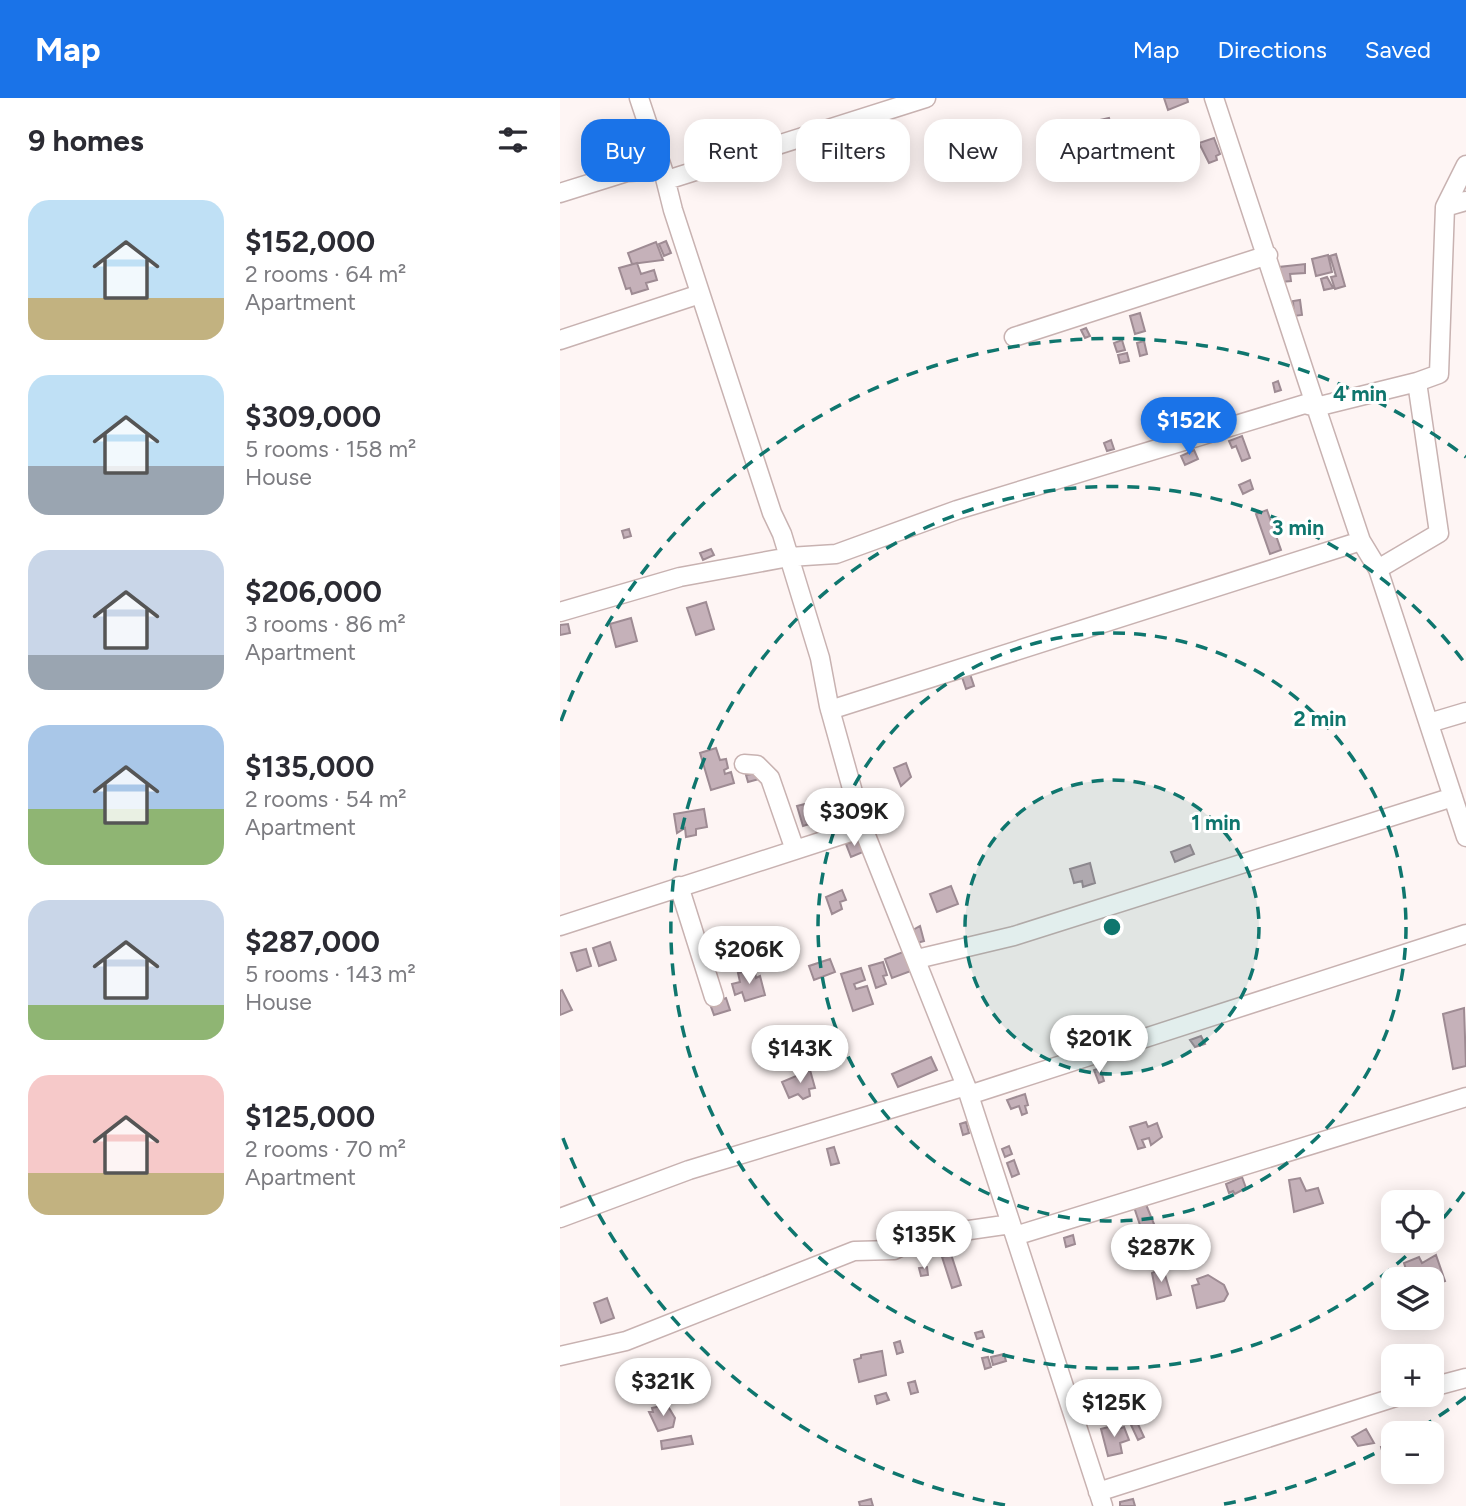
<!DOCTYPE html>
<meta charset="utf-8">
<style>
:root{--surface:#fff;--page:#f2f2f3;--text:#2b2b33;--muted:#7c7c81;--accent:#1a73e8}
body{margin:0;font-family:Figtree,sans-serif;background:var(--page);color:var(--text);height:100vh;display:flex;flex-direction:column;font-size:26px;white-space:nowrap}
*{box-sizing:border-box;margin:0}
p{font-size:23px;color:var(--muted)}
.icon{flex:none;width:38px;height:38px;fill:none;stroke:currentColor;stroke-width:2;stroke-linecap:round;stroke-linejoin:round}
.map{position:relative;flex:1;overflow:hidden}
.panel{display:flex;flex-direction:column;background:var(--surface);width:560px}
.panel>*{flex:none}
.guide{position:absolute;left:21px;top:21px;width:665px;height:63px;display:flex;gap:14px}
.fabs{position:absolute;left:821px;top:1092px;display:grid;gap:14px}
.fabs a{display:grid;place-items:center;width:63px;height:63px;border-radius:14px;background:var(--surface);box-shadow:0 4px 18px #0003;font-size:35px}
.price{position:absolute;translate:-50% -60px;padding:0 16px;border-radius:24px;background:#fff;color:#222;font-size:23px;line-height:46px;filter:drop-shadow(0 2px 4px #0008)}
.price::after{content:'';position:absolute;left:50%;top:42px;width:21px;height:16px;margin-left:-10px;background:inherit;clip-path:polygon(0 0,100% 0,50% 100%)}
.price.current{background:var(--accent);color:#fff}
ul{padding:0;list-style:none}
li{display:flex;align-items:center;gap:21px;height:175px;padding:0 28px}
li span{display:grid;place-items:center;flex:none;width:196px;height:140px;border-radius:21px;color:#555}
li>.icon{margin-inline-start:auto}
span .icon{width:84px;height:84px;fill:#fffc;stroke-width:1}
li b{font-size:30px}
h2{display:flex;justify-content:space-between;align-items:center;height:84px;padding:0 28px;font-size:30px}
.pill{padding:0 24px;border-radius:21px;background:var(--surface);box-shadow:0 4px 18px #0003;font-size:24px;line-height:63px}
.pill.current{background:var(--accent);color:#fff}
header{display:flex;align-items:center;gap:42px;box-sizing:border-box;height:98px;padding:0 35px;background:var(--accent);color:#fff}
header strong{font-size:33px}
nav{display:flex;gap:38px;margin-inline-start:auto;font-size:24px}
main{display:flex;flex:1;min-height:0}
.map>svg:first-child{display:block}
</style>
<header>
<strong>Map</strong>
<nav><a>Map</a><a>Directions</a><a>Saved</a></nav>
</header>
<main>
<section class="panel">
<h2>9 homes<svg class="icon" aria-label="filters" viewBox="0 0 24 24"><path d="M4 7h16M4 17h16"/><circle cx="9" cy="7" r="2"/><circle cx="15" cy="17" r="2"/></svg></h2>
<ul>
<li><span style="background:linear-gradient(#bfe0f5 70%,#c2b280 0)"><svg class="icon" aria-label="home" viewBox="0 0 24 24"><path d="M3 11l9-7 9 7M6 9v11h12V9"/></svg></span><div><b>$152,000</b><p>2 rooms · 64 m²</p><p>Apartment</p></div></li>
<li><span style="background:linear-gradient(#bfe0f5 65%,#9aa5b1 0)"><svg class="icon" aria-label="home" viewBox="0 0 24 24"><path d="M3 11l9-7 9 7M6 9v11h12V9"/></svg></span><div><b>$309,000</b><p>5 rooms · 158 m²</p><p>House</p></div></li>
<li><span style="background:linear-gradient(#c9d6e8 75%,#9aa5b1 0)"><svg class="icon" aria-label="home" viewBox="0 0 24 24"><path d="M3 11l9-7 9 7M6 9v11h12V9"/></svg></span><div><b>$206,000</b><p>3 rooms · 86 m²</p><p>Apartment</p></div></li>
<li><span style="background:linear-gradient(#a9c7e8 60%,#8fb573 0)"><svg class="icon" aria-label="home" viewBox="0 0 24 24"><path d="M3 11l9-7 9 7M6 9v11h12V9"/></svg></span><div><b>$135,000</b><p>2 rooms · 54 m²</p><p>Apartment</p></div></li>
<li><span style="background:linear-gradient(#c9d6e8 75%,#8fb573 0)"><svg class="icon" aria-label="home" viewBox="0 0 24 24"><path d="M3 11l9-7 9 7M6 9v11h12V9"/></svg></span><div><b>$287,000</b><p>5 rooms · 143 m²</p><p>House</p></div></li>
<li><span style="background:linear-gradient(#f6c9c9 70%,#c2b280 0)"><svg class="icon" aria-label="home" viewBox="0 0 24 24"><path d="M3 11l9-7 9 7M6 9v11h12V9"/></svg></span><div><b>$125,000</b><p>2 rooms · 70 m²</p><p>Apartment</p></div></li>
</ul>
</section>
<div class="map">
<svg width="906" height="1408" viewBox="0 0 906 1408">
<rect width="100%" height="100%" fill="#fef5f4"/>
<path fill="#c5b1b9" stroke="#9e8b93" stroke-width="2" d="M604,0H627L628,4L608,12Z
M549,20L551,27L542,29L540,22Z
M654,40L660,56L656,58L657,62L649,65L639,45Z
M605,56L609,64L594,70L591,62Z
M106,143L111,155L104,158L99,146Z
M96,144L103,162L72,166L68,155Z
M776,156L785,188L775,191L771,179L776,178L770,158Z
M768,157L772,174L756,178L752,161Z
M77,165L81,176L94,172L97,182L86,185L88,191L72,196L70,190L66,191L59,170Z
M745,166V175L730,176L731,183L721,184L719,169Z
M767,179L773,190L764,192L761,181Z
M740,202L742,217L734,218L733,203Z
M580,215L585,233L575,236L570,218Z
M526,230L530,238L525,240L521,232Z
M562,242L565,252L557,254L554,245Z
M584,243L587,256L580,258L577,245Z
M567,255L569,263L560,265L558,257Z
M718,283L721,292L715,294L713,285Z
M682,338L690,360L682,363L676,348L672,350L669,343Z
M551,342L554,351L547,353L544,345Z
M634,352L638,361L625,367L621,358Z
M690,382L693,391L683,396L679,387Z
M707,412L721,452L710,456L696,416Z
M69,431L71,438L64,440L62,433Z
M151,451L154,457L143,462L140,455Z
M146,504L154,531L136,537L127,510Z
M71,520L77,543L56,549L50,526Z
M8,526L10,535L0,537V527Z
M410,576L414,588L406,591L402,579Z
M156,650L160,662L166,661L168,670L164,672L165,676L171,674L174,685L151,692L140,655Z
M346,665L351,679L341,688L334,670Z
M197,675L199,681L188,684L186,677Z
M264,701L269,720L243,728L237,708Z
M144,711L147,729L136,731V737L126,739L125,730L117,735L114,716Z
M298,741L303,754L291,759L286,746Z
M630,747L634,756L615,764L611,754Z
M530,765L535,785L523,789L522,783L514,785L510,771Z
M391,788L398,806L377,814L370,796Z
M282,792L286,802L280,804L282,811L272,816L266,799Z
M360,828L364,843L357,845L353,832Z
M50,844L56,862L39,868L33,850Z
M26,851L31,868L17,873L11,855Z
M343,854L351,873L332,880L325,861Z
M270,861L275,874L254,882L249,868Z
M323,864L327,877L323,878L326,886L316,890L309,868Z
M301,870L305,882L294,886L296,891L307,888L313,906L293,913L281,876Z
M186,873L189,878L195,874L196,880L200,878L205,897L185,903L182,894L175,897L172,886L180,884L178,875Z
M2,892L12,912L0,917V893Z
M166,900L170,912L154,917L150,906Z
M904,910L906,968L893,971L883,916Z
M641,938L645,946L635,949L630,942Z
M371,959L377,972L338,989L332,976Z
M540,970L544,983L539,985L534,972Z
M250,972L255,990L249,991L250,998L243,1001L238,996L229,1000L222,984Z
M465,996L468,1007L465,1008L467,1015L462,1017L459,1008L451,1011L447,1002Z
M406,1024L409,1035L403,1037L400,1026Z
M586,1024L588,1029L597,1025L602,1039L591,1047L589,1040L582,1042L585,1049L578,1051L570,1029Z
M449,1048L452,1056L445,1059L442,1051Z
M274,1049L279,1065L271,1067L267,1051Z
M454,1062L459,1076L452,1079L447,1065Z
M682,1079L686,1090L675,1096L673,1093L669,1095L666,1086Z
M740,1080L746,1093L758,1090L763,1105L734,1114L729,1082Z
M585,1104L596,1131L583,1136L574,1109Z
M513,1137L515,1146L506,1149L504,1140Z
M599,1146L601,1165L579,1169L578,1153Z
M391,1156L401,1187L392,1190L382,1159Z
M876,1157L885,1183L872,1187V1181H849L844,1165L859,1159L862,1165Z
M367,1169L368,1177L361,1178L359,1170Z
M603,1170L611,1197L597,1201L592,1175Z
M648,1177L664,1187L668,1196L664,1203L637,1210L632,1188L639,1186L637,1181Z
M47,1200L54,1220L41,1225L34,1205Z
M422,1233L424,1239L417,1241L415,1235Z
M340,1243L343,1254L337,1256L334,1245Z
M322,1253L326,1277L299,1284L294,1262L301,1260V1257Z
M444,1256L446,1263L433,1267L431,1259Z
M428,1259L431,1269L425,1271L422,1260Z
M355,1283L358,1294L351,1296L348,1285Z
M326,1295L329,1302L317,1306L315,1298Z
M101,1308L102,1312L109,1310L115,1320L113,1329L98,1333L89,1314H93L92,1310Z
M577,1324L584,1339L578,1342L571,1327Z
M556,1327L558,1331L564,1329L569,1342L560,1345L562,1355L548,1358L541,1331Z
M806,1331L814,1345L798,1348L792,1339Z
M131,1338L133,1346L102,1351L101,1343Z
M833,1345V1364L826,1366L821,1349Z
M311,1401L313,1408H300L299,1404Z
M573,1401L575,1408H560V1404Z"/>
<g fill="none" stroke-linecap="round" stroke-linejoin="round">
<defs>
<path id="minor" d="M79,0L103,72
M654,0L756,309L857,284
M107,82L366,0
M0,95L67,74L103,72L113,112L212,415L222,436L260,560L269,608L303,730L406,988L543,1408
M885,109L906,103
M454,239L708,157
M0,242L140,196
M818,471L879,435L857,284L879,276L885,109L906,67
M0,514L120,479L229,459L276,456L397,412L745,306L756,309L801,443L818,471L906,739
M270,612L801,443
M869,625L906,614
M184,666L197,667L210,680L235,752
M119,788L154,899
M0,828L303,730
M357,861L454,838L893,699
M409,997L906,836
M0,1120L129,1072L406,988
M455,1138L906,999
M0,1258L66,1243L294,1153L334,1152L361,1139L451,1126
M872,1289L906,1280
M538,1394L842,1297"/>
</defs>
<use href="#minor" stroke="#c8b2b1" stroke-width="21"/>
<use href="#minor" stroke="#fff" stroke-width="18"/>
</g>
<circle cx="552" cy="829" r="147" fill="#0f766e" fill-opacity=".12"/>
<g fill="none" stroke="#0f766e" stroke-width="3.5" stroke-dasharray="12 9">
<circle cx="552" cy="829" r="147"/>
<circle cx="552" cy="829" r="294"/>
<path d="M904 1094A441 441 0 0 1 872 1133M861 1144A441 441 0 1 1 904 564"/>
<path d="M906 1299A588 588 0 0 1 855 1333M833 1346A588 588 0 0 1 659 1407M445 1407A588 588 0 0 1 1 1035M1 623A588 588 0 0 1 906 359"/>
</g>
<circle cx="552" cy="829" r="10" fill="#0f766e" stroke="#fff" stroke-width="3.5"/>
<g font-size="21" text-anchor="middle" font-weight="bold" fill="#0f766e" stroke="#fff" stroke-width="6" stroke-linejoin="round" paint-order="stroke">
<text x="800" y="303">4 min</text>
<text x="738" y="437">3 min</text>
<text x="760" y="628">2 min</text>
<text x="656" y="732">1 min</text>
</g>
</svg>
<div class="fabs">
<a><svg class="icon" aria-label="locate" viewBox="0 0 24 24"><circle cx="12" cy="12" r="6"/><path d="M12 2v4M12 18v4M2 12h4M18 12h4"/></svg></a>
<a><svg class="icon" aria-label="layers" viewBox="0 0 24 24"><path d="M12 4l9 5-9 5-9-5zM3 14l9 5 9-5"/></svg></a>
<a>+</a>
<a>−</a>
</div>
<b class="price current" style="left:629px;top:359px">$152K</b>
<b class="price" style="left:294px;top:750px">$309K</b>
<b class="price" style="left:189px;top:888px">$206K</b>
<b class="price" style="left:539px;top:977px">$201K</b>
<b class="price" style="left:240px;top:987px">$143K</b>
<b class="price" style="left:364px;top:1173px">$135K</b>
<b class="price" style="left:601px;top:1186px">$287K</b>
<b class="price" style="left:103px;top:1320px">$321K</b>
<b class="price" style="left:554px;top:1341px">$125K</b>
<div class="guide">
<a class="pill current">Buy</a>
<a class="pill">Rent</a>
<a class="pill">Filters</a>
<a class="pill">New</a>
<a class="pill">Apartment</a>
</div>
</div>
</main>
